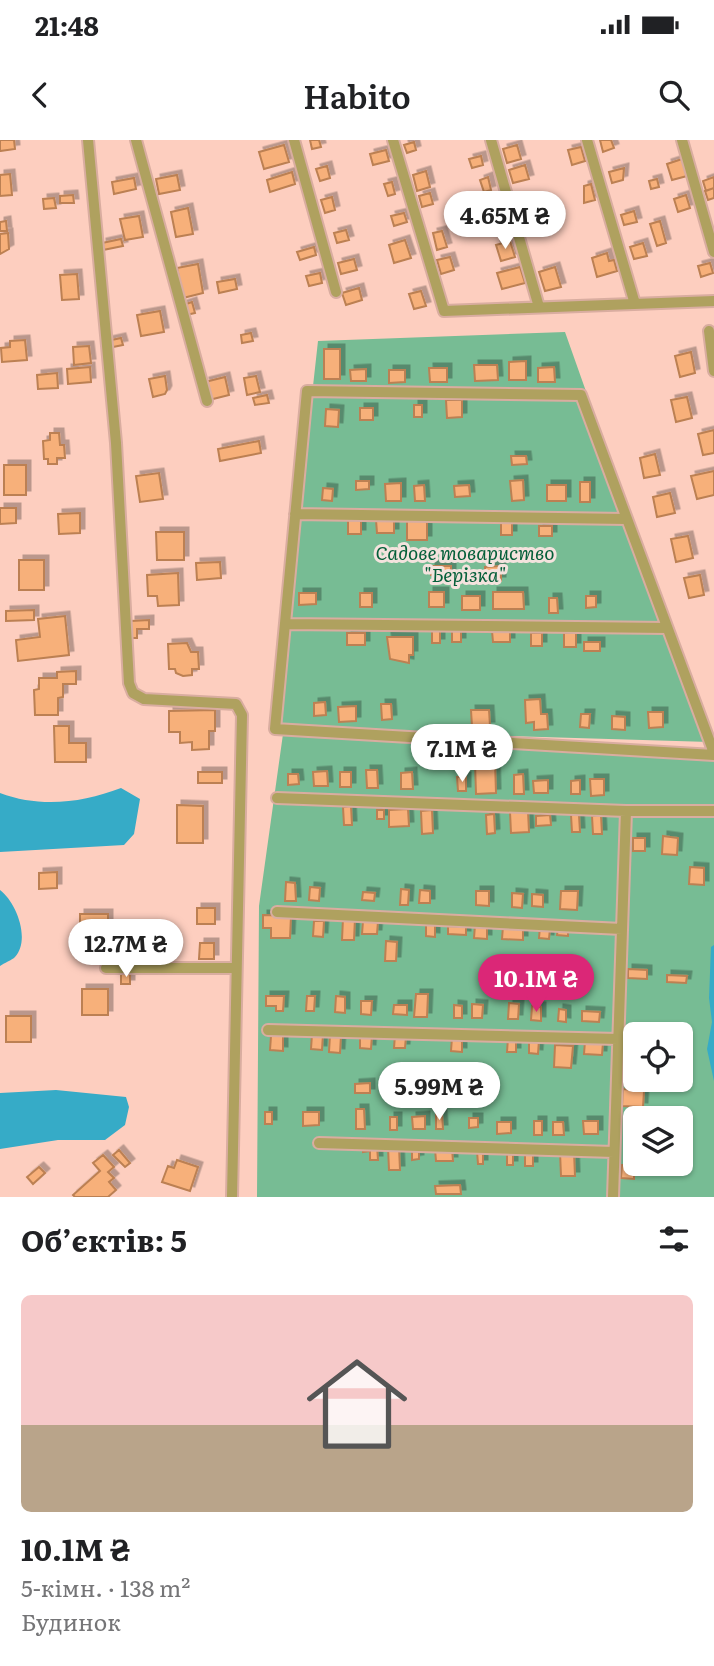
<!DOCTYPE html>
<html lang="uk">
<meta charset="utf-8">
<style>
:root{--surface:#fff;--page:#f2f2f2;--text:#202124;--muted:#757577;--line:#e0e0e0;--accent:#db2777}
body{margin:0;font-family:Literata,serif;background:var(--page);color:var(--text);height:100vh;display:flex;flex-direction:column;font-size:26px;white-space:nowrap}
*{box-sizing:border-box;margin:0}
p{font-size:23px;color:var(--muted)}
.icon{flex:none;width:38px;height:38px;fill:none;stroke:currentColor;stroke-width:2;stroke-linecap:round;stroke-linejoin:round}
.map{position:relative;height:1057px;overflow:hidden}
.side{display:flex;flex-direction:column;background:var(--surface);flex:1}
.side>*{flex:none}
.buttons{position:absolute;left:623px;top:882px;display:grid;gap:14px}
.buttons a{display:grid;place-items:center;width:70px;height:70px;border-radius:10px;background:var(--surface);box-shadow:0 2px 5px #0004;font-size:35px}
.price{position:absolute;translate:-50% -60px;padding:0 16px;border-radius:24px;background:#fff;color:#222;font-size:23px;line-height:46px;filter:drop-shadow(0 2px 4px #0008)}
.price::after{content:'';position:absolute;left:50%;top:42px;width:21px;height:16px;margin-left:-10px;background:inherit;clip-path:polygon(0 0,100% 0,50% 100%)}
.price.current{background:var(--accent);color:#fff}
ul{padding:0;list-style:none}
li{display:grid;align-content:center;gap:14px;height:371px;padding:0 21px}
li+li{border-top:2px solid var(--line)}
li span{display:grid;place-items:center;height:217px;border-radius:10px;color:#555}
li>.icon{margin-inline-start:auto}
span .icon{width:126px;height:126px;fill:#fffc;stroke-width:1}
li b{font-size:30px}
h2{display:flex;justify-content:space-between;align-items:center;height:84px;padding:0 21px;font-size:30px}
.status{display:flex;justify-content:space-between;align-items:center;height:49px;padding:0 35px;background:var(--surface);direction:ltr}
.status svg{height:19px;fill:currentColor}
header{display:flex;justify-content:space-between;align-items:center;height:91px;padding:0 21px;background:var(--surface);font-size:32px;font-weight:600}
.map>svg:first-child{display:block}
</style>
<div class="status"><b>21:48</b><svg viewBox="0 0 49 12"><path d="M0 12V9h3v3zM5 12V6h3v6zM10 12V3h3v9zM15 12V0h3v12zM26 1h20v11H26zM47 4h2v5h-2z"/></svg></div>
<header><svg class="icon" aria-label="back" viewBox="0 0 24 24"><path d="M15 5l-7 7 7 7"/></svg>Habito<svg class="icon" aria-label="search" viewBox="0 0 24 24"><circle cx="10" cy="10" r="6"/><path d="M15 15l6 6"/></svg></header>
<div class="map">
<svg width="714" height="1057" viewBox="0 0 714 1057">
<defs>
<filter id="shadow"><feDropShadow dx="4.5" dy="-4.5" stdDeviation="0" flood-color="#0004"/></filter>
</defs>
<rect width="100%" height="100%" fill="#fdcebf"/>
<path fill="#77bc94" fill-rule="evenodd" d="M565,192L710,602L275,589L318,201Z
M283,594L714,615V1057H257L259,766ZM635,894H681V940H635ZM635,978H681V1024H635Z"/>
<path fill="#36abc7" d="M121,648L140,659L134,694L124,705L0,712V653C40,668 82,663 121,648Z
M0,750C16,762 31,799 15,817C12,820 4,823 0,826Z
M714,805V941L707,909L712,882L709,858L711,807Z
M56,950L126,957L129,967L125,985L105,1000H58L0,1009V953Z"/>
<path fill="#f7b07a" stroke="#bc8052" stroke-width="2" filter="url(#shadow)" d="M0,0H14L15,9L0,11Z
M310,0H319L321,7L312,9Z
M600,0H611L614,8L603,12Z
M414,2L416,10L407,13L404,5Z
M284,5L289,22L264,29L259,12Z
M517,5L521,19L507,23L503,9Z
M581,7L585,21L572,25L568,10Z
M386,10L389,21L373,25L370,14Z
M481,16L483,25L472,28L469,19Z
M682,19L687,36L672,40L667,24Z
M525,25L529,39L513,43L509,30Z
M327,26L330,38L320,41L316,29Z
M624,28L623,40L612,43L609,32Z
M426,31L430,47L417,51L413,35Z
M292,32L295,44L270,52L267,40Z
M10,34L12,55L0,56V35Z
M177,35L180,50L159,54L156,39Z
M488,37L491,50L484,52L480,40Z
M714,37V48L706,51L703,41Z
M134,38L136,49L114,54L112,42Z
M657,39L659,47L651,49L649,41Z
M392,42L395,54L388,56L384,44Z
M591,44L595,60L584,63V46Z
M714,48V58L708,60L705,51Z
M430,53L433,64L422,67L419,56Z
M73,55L74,63H60V56Z
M686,55L690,68L678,72L674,59Z
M332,57L335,70L325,73L321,60Z
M54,58L56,68L44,69L43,59Z
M499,67L502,78L493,81L489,70Z
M188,68L193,94L176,97L171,72Z
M634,71L637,82L624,85L621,75Z
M404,73L407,82L394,86L391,76Z
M139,76L143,97L125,100L120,79Z
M6,81L7,91H0V82Z
M660,81L666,103L657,106L650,84Z
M346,90L349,100L337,103L334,93Z
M442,91L447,107L437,110L433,93Z
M8,93L9,109L0,114V94Z
M121,99L123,106L103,110L102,103Z
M405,100L411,118L394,123L389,105Z
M510,101L515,117L501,121L496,105Z
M643,103L647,116L634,119L630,107Z
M314,107L316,115L300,120L297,112Z
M607,113L609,121L614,120L617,131L597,137L592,118Z
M450,117L454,130L441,134L437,120Z
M354,119L357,130L341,134L338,123Z
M710,123L713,133L701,137L698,126Z
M198,124L203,153L183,158L177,128Z
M520,127L525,143L502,149L497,133Z
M555,127L561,147L545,151L539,132Z
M320,133L322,143L309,146L306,136Z
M77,134L79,159L62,160L60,135Z
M235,139L237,149L219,153L217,142Z
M359,148L362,160L346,165L342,153Z
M421,151L426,166L414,169L409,154Z
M192,162L195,173L186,175L183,165Z
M160,171L164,192L141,196L137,175Z
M251,193L253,201L242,203L241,195Z
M121,198L123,205L108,208L107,201Z
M25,200L27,220L2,222L1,208L10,207V201Z
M89,206L91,223L74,225L73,207Z
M324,209H340V239H324Z
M691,212L695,233L680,237L675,216Z
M526,221V240H509V222Z
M474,225H497L498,240L475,241Z
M90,227L91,242L68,244L67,229Z
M554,227L555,242H538V228Z
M429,228H447V242H430Z
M366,229V241H351L350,230Z
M389,230H405V242L389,243Z
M57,233L58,248L38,249L37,235Z
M165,236L167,250L165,254L153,257L149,239Z
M256,236L260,252L247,255L244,238Z
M225,237L229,255L209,260L205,242Z
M267,255L269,263L255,265L253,258Z
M687,257L692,278L676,282L671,260Z
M446,260H462V277L447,278Z
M414,265H422V277H414Z
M360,268H373V280H360Z
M326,269L339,270L338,287L325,286Z
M714,290V313L703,315L698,294Z
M50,293H59L60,305H64L65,318H57V324H48V319H44L43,301L50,300Z
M259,301L261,313L220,321L218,309Z
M655,314L660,335L644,338L640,318Z
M511,316H526L527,324L512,325Z
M4,325H26V355H4Z
M714,331V355L697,359L691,336Z
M159,333L163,359L140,362L136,336Z
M523,340L524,360L512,361L510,341Z
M356,341H369V349L356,350Z
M580,342H590V362H580Z
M401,343V361H386L385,344Z
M424,345L425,361H415L414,346Z
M469,345L470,356L455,357L454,346Z
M547,345H566V361H547Z
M323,348L333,349L332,361L322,360Z
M670,353L675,373L657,377L653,357Z
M0,368H16V383L0,384Z
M80,373V393L59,394L58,374Z
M407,379H427V400H407Z
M348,380H361V394H348Z
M376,380H394V393H377Z
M501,380H512V395H501Z
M539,386H552V396H539Z
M156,392H184V420H157Z
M688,396L693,418L676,422L671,399Z
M19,420H44V450H19Z
M220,422L221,438L197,440L196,423Z
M431,426H451V435H431Z
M501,426V441H485V427Z
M178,433L179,465L158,466L157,456H148L147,435Z
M700,435L704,455L689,458L684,438Z
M429,452H444V467H429Z
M493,452H523L524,469H493Z
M299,453H316V464L299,465Z
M360,453H372V467H360Z
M462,456H480V470H462Z
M586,456H596V467L586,468Z
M549,458H557L558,473H549Z
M34,470V480L6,481V471Z
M65,476L69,515L18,521L16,500L40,497L38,479Z
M149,480V489H137V498H131V481Z
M432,491H440V503H432Z
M452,491H461V502H452Z
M492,491H510V502H493Z
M347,493H365V505H347Z
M531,493H542V506H531Z
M564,493H576V507H564Z
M387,497H413V515H409V523L390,519Z
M584,502H600V511H584Z
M187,503L191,512H198L199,529H192V535L183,536L176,533L175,529H169L168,504Z
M76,531V544H63V557L58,558V575H35L34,550L39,549V538H57V532Z
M540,559L541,574H547L548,589L534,590V582L526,583L525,560Z
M325,562L326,575L314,576V563Z
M381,564H391L392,579L382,580Z
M356,566V581L339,582L338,567Z
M215,570V591H209V609L192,610V602L180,603V592H169V571Z
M471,570H489L490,586L472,587Z
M648,572H663V587L649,588Z
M581,574H590L589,588L580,587Z
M612,576L625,577V590L612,589Z
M54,586H69V603H86V622H55Z
M495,622L496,653L476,654L475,623Z
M366,630H377L378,648H367Z
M327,631L328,646H314L313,632Z
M198,632H222V643H198Z
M340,632H351V647H340Z
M412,632L413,649H401V633Z
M288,634H298L299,644L288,645Z
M523,634L524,654H514V635Z
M457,637H466V651H458Z
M590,639H604V655L591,656Z
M548,640V653H534L533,641Z
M580,640V654H571V641Z
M177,665L203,666V703H177Z
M351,666L352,685H344L343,667Z
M408,669L409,686L389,687V670Z
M377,670H384V679H377Z
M432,670L433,693L422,694L421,671Z
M528,671L529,692L511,693L510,672Z
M494,674L495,693L487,694L486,675Z
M550,675L551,685L536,686V676Z
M571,675H579L580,692H572Z
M601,675L602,694H593L592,676Z
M663,696L678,698L677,715L662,714Z
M633,698H645V711H633Z
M690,727L704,728V745L689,744Z
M57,732V748L39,749V733Z
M286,742L295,743L296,761H285Z
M310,747L320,748L319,761L309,760Z
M401,749L409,750L408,765H400Z
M420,750L430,751V763H419Z
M476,751H489V766L476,765Z
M561,751H578L577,770L560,769Z
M363,752L375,753L374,761L362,760Z
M512,753L523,754L522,768L512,767Z
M532,754L543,755V767L532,766Z
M197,768H215V784H197Z
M80,774H108V787H102V793H97V796H80Z
M263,775L291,776L290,798H271V788H263Z
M343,778H355L354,800H342Z
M314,781H324L323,797L313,796Z
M363,781H378L377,794H362Z
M426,784H435V797L426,796Z
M475,785L487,786V799L474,798Z
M448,786L466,787V795L448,794Z
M503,786L523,787V800L502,799Z
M540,787L550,788L549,799L539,798Z
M558,788L568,789V796L557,795Z
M386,801L397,802L396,821H385Z
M200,803H214V819H199Z
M628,829L647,830V839L628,838Z
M121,834H130V844H121Z
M667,835L687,836L686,843L667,842Z
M82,849H108V875H82Z
M416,854H428L427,877H414Z
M266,856H284L283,871H276V866H266Z
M307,856H315L314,871H306Z
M336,856L345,857V873L335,872Z
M361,861H372L371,875L361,874Z
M509,863L519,864L518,879H508Z
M472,864L483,865L482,878H472Z
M394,865H407V875L393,874Z
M454,865L462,866V878H454Z
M532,866L541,867V881L531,880Z
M559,869L566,870V882L558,881Z
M582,871L600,872L599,882L582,881Z
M6,876H31V902H6Z
M312,894H323L322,910L311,909Z
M360,894L372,895L371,909L360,908Z
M330,895H341L340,913L329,912Z
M395,895L406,896L405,908H394Z
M271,896H283V911L270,910Z
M452,897L462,898V912L451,911Z
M508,898H516V912H507Z
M529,899L539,900L538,914L529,913Z
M585,901L603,902L602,915L584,914Z
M555,905L573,906L571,928L554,927Z
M627,918L635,919V932L627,931Z
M370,943V953H355V944Z
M448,946L449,960H438L437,947Z
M623,949L644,951L643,967L622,966Z
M356,969H364L365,989H356Z
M265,972H272V984H265Z
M303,972H319V985L303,986Z
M436,974H442L443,989H436Z
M425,976V989H413L412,977Z
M390,977H397V990H390Z
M469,978H478V987L469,988Z
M534,981H542V995H534Z
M583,981H598V994H584Z
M497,982H511V993L497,994Z
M553,982H563L564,995H553Z
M363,1006H377L378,1020H370V1011L363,1012Z
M388,1007H399L400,1030H389Z
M412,1007H419V1019L412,1020Z
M435,1009H452L453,1021H436Z
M119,1010L130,1023L125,1027L113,1015Z
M477,1011H483V1024H478Z
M533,1011V1026H525V1012Z
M560,1012H574L575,1036H561Z
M507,1013H513V1025H507Z
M103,1015L114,1027L108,1032L114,1038L109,1042L116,1050L108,1057H75L73,1055L100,1031L93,1023Z
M177,1020L198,1027L190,1051L162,1042L168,1026L174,1028Z
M622,1025L634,1026V1039L621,1038Z
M39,1027L45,1033L33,1044L27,1037Z
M460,1045L461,1054H436L435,1046Z"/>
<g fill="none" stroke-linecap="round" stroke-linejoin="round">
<defs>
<path id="minor" d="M88,0L116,303L129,543L133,553L144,559L236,564L242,575L232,1057
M136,0L207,261
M294,0L336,152
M393,0L444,171L714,161
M491,0L539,167
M587,0L635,164
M682,0L714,112
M709,191L714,231
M295,374L626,379
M285,484L667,488
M714,613L581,255L307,251L275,589L714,615
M277,658L626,671H714
M277,772L622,789
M106,828H236
M268,890L618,899
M319,1003L614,1012
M613,1057L626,671"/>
</defs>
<use href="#minor" stroke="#d9ada0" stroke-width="14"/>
<use href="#minor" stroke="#afa15f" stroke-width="10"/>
</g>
<g text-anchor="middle" stroke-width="6" stroke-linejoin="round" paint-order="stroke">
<g font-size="19" font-style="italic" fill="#045f39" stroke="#f4e3de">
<text x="465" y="420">Садове товариство<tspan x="465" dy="22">"Берізка"</tspan></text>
</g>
</g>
</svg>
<div class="buttons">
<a><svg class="icon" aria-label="locate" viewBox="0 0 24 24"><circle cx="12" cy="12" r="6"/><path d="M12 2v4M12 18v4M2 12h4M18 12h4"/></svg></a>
<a><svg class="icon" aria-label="layers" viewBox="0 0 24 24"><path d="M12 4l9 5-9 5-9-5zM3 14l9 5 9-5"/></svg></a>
</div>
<b class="price" style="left:505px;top:111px">4.65M ₴</b>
<b class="price" style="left:462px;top:644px">7.1M ₴</b>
<b class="price" style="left:126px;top:839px">12.7M ₴</b>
<b class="price current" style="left:536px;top:874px">10.1M ₴</b>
<b class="price" style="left:439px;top:982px">5.99M ₴</b>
</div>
<section class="side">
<h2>Об’єктів: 5<svg class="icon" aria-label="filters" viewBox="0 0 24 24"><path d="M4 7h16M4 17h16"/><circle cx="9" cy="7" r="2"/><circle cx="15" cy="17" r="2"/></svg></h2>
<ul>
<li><span style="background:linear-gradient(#f6c9c9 60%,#b9a48a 0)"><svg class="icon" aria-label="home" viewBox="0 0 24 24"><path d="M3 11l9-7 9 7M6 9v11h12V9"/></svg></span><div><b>10.1M ₴</b><p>5-кімн. · 138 m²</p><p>Будинок</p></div></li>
</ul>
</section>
